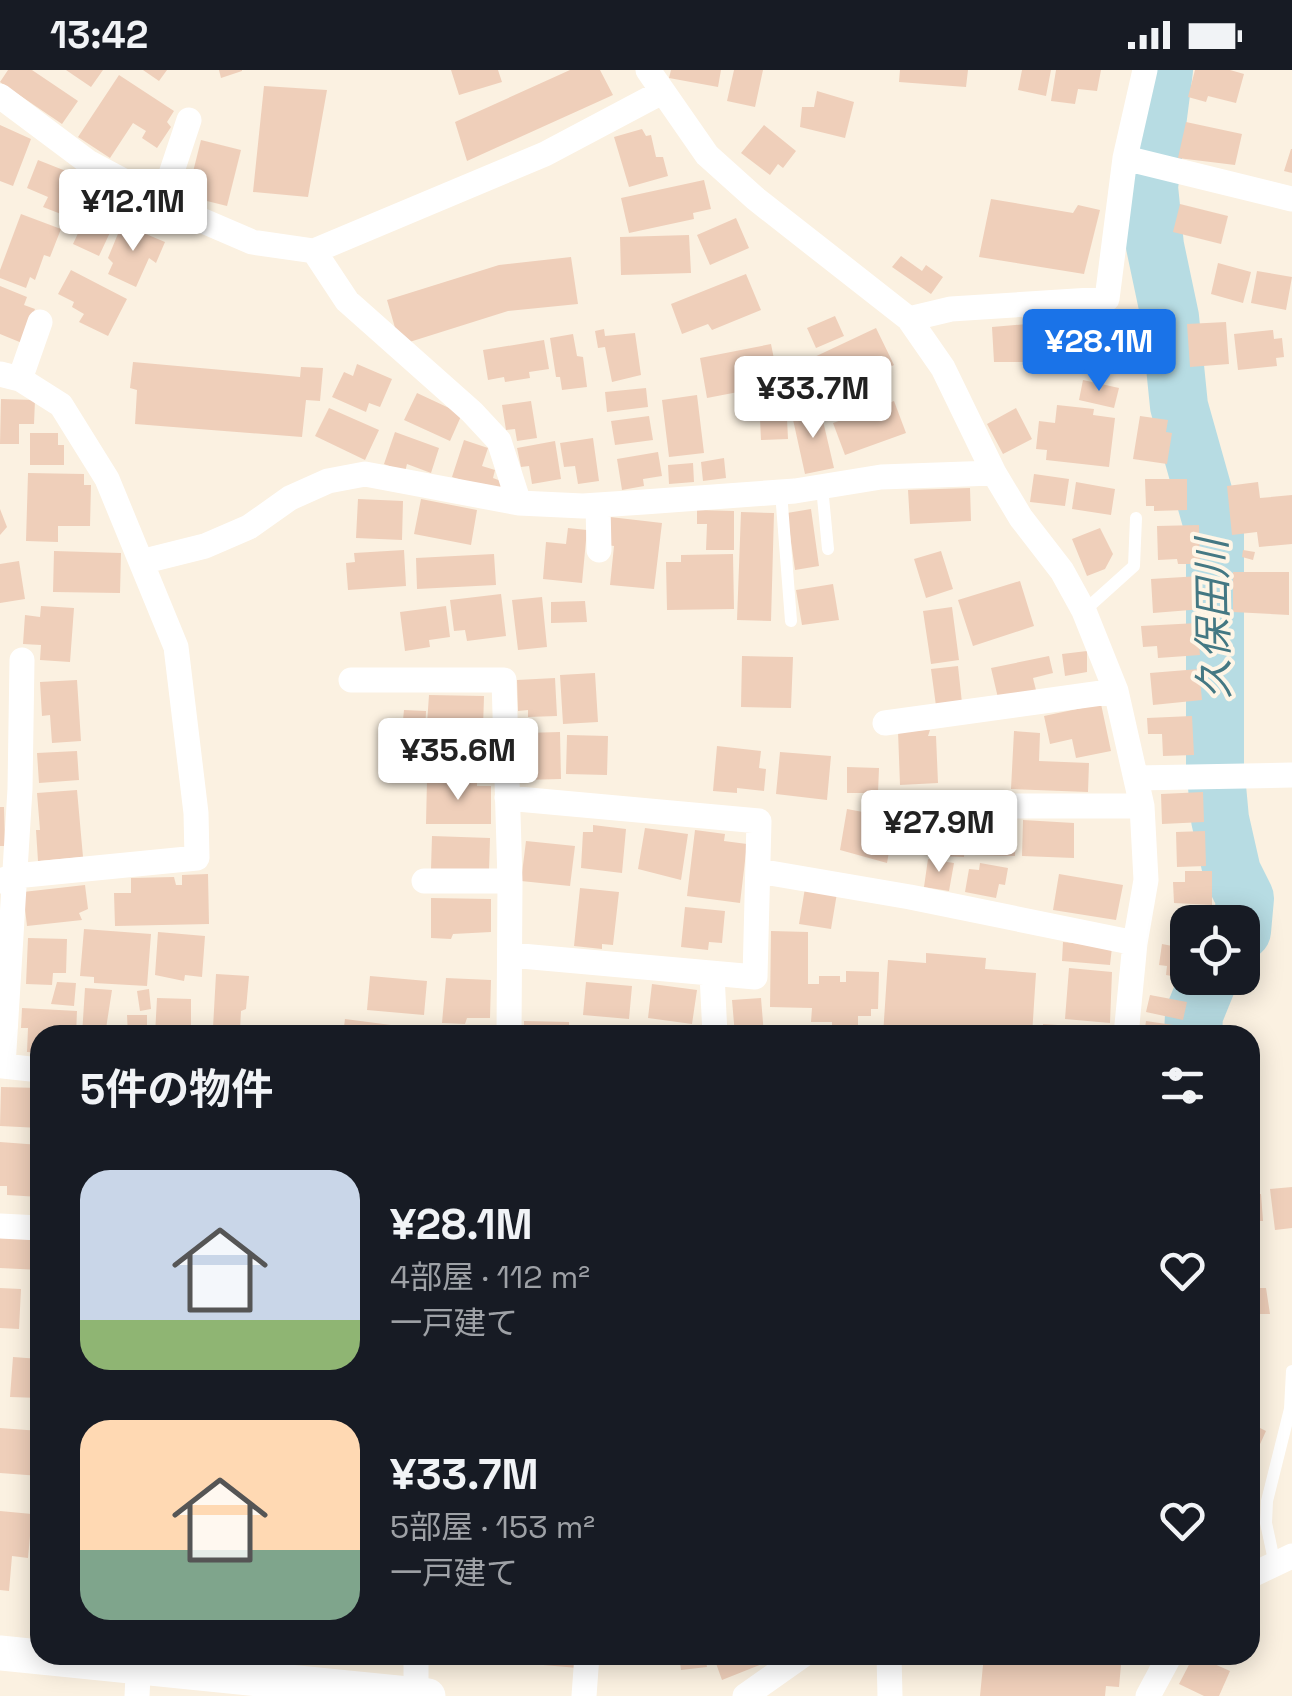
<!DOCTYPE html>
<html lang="ja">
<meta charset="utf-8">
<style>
:root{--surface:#171b24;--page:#242831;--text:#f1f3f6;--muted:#9ea1a6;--accent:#1a73e8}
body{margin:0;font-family:"Space Grotesk","Noto Sans JP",sans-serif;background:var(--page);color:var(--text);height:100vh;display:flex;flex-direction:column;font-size:38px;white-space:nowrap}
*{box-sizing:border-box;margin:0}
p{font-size:32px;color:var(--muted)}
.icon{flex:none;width:55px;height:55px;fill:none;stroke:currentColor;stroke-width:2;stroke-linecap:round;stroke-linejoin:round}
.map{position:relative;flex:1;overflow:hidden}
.panel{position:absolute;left:30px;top:955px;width:1230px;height:640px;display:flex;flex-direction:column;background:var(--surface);border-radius:30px;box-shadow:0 5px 25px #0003}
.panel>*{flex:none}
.buttons{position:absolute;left:1170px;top:835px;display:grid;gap:20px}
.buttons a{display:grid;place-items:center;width:90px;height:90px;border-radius:20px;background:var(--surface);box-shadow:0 5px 25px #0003;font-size:50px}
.price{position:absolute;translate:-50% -85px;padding:0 22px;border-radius:10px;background:#fff;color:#222;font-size:32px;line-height:65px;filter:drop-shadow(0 2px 5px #0008)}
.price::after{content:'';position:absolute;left:50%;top:60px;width:30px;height:22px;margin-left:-15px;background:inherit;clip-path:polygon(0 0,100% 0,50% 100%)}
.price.active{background:var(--accent);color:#fff}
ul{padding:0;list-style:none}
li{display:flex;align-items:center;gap:30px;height:250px;padding:0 50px}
li span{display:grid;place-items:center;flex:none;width:280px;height:200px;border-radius:30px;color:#555}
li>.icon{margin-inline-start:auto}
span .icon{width:120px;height:120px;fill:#fffc;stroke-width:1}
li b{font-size:42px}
h2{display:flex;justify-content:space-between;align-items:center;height:120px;padding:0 50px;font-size:42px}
.status{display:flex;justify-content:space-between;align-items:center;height:70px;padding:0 50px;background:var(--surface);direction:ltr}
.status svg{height:28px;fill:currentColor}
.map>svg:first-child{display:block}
</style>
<div class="status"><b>13:42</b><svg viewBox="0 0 49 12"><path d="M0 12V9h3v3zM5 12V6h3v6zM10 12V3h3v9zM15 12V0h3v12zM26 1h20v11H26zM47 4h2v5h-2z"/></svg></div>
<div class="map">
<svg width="1292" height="1626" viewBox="0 0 1292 1626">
<rect width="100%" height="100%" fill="#fbf1e1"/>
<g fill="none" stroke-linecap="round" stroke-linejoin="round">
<path stroke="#b7dce3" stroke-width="58" d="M1164,0L1149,117L1155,176L1170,247L1179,336L1215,464V695L1220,749L1232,802L1245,828L1242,861
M1193,965L1194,945L1209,908"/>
</g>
<path fill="#efcfba" d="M8,0H32L78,31L62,54L0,12Z
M66,0H103L91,17Z
M143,0H167L159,11Z
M219,0H242V1L221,8Z
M451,0H498L502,12L459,25Z
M570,0H600L613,25L467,91L455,52Z
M671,0H721L718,17L669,8Z
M734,0H763L755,37L727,31Z
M900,0H968L966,17L899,12Z
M1022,0H1051L1046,26L1018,20Z
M1056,0H1101L1097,21L1078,19L1075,34L1051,31Z
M1195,0H1230L1244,4L1236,33L1208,26L1206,32L1188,27Z
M119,5L174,41L167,52L171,57L157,78L142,68L146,61L133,53L110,88L78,67Z
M264,16L327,20L308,127L253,122Z
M817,21L854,32L845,68L800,57L802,37H814Z
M1186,52L1242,64L1235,95L1178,88Z
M0,55L31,69L13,116L0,111Z
M764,55L796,81L783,98L778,94L770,105L741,83Z
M642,59L646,66L651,65L656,87H663L668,106L629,117L614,67Z
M201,70L241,80L227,136L187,126Z
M1291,79H1292V103L1284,101Z
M38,90L76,105L61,144L43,137L48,127L27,118Z
M704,110L711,139L693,143L694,149L629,163L621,128Z
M94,129L120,141L99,186L73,174Z
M991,129L1073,143L1078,135L1100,140L1084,204L979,187Z
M1180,134L1228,146L1221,174L1173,162Z
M21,144L61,159L50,187L44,185L35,210L30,207L26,218L0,208V200Z
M736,148L749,178L710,195L697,165Z
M122,154L165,172L156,193L149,188L136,217L108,204L113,193L108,188Z
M689,165L691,203L621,205L620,167Z
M901,186L922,201L926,195L943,207L931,224L892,197Z
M571,187L578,234L508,241L400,275L387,230L499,195Z
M1218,193L1251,202L1243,233L1211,224Z
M71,200L127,229L108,266L79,252L84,244L72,237L74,232L58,224Z
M1257,201L1292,207L1286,240L1251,233Z
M746,204L761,240L712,260L708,254L682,264L671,234Z
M0,216L27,227L24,235L35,239L22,273L0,264Z
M835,246L844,266L816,278L807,258Z
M1226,252L1229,294L1190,297L1187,254Z
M1028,254L1030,292H994L992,257Z
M1092,255V288L1039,289V256Z
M876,258L894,295L876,304L878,309L827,329L808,290Z
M604,259L605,266L635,263L641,305L612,312L605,277L598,278L595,261Z
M1273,260L1274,269L1282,268L1284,287L1276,288L1277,296L1238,300L1234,264Z
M573,264L577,286L583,287L587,317L562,320L560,307H556L550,268Z
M544,270L549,299L529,302L530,308L505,312L504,307L488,310L483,280Z
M771,274L779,314L707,328L700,288Z
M133,292L300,307L301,297L323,298L320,331L306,330L302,367L135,354L137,320L130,318Z
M357,294L392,309L380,337L369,333L366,342L332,327L344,302L353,306Z
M1083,310L1119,318L1114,338L1079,330Z
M646,318L648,337L607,342L605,322Z
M800,321L802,335L763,340L761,326Z
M417,323L462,344L450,371L404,350Z
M697,325L704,383L669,387L662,330Z
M1,329L35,330L34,354H19V374H0Z
M531,331L537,368L517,371L515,359L506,360L502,335Z
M894,331L906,363L845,385L833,353Z
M1057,335L1094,339L1093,345L1115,348L1109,397L1046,390L1047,380L1036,379L1039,351L1055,353Z
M329,338L379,360L365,390L315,366Z
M820,338L834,398L805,404L792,345Z
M1016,338L1032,369L1003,384L987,354Z
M649,346L653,370L615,375L611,351Z
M1140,346L1168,350L1166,362L1172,363L1167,394L1133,389Z
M787,348L788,369L761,370L760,349Z
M395,362L439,378L431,403L407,394L405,402L384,394Z
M30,363H58V375H64V395H30Z
M593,368L599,411L578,414L575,396L564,397L560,373Z
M464,370L488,378L482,396L495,400L493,408L501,411V422L452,407Z
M555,371L561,409L532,414L529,396L521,397L517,378Z
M658,382L662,406L643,409L644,416L622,420L617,389Z
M724,388L726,408L703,411L701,392Z
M693,393L694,412L669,414L668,395Z
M28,403L84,404V415H91L90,456H58V472L26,471Z
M1034,404L1069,409L1065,436L1030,432Z
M1145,409H1187V440L1154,441V436H1146Z
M1076,412L1115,419L1111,445L1072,439Z
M1258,412L1260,428L1292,425V474L1259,477L1257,462L1232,465L1227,416Z
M970,418L971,451L910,454L908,420Z
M358,429L403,431L402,470L356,468Z
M421,429L477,440L471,475L414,464Z
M0,439L7,457L0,465Z
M811,439L819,496L795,500L787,443Z
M697,440L734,441V480H706L707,454H697Z
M741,442L774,443L771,551L737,550Z
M610,447L662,453L654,519L610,515L614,476L607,475Z
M1199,455L1200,494H1178L1177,489L1158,490L1157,456Z
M568,458L587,460L582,513L543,509L546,472L566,474Z
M1100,458L1113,484L1105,499L1087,506L1072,469Z
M404,480L406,516L348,520L346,493L355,492L354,483Z
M1243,480L1255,482L1253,490L1242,487Z
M54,481L121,483L120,523L53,522Z
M941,481L953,519L926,528L914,489Z
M494,484L496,515L417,519L416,488Z
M733,484L734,539L667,540L666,492H681V485Z
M19,491L25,529L0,533V494Z
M1233,502H1289V545L1233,542Z
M1200,506L1203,539L1153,543L1151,509Z
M1020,511L1034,556L973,576L958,530Z
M833,514L839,550L802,555L796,520Z
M501,524L506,566L467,571L465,560L454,561L450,530Z
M542,527L547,577L518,580L512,530Z
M585,531L587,552L551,553V532Z
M41,536L74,538L70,592L40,590L41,575L23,574L25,545L40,547Z
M446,536L450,567L429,570L430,577L405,581L400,542Z
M952,537L959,590L931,594L923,541Z
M1197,553L1200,585L1158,588L1157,576L1143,577L1141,556Z
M1087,581V602L1065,606L1062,584Z
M742,586L793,587L791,638L741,637Z
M1049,586L1053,603L1033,608L1036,620L998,628L991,598Z
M958,596L962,633L936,636L931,599Z
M1199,599L1202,630L1153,635L1150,603Z
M595,603L598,652L563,654L560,605Z
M555,608L557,646L528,647V640L518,641L517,610Z
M77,610L81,671L52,673L50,645L42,646L40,612Z
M429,625L484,626L483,658L427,654Z
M1101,634L1111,681L1076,688L1072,669L1050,674L1044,646Z
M404,640L426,641L424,689L382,687L384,649L403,650Z
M1192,646L1194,685L1163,686L1162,664H1148L1147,648Z
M431,660L491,667L488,696L446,692L445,700L429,699Z
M930,660L928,666H936L938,713L900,715L898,661Z
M1014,661L1040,663L1039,691L1089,693L1088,722L1011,719Z
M560,662L561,709L521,710V690H526L525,663Z
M567,665L608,666L607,705L566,704Z
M717,676L761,681L759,698L766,699L764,721L737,718V723L713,721Z
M77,681L79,710L39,713L37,683Z
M780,682L831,686L827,730L776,724Z
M847,697L879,698L878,723H847Z
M427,710H477V716H491V754H426Z
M77,720L83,787L38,791L36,760H40L37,723Z
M1203,722L1204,752L1162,754L1161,724Z
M0,737H4L5,776H0Z
M847,739L895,748L887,793L840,780Z
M902,744L945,746V750L966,751L964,787L901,784Z
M974,748L1016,749L1015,786L973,785Z
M1023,750L1074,753V788L1022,786Z
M593,755L626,759L622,803L581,798L583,762H593Z
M645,758L688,764L681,810L638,799Z
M695,760L725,764L724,771L747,774L740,833L687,826Z
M1205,761L1206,796L1177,797L1176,762Z
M432,766L490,768L489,801L431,799Z
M526,771L575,776L570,816L521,811Z
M928,789L954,793L949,821L924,817Z
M980,793L1008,798L1005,815L999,814L996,828L965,822L969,799L979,800Z
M1185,801H1212V835L1174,833L1173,812H1185Z
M208,804L209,854L115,856L114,823H131V808L174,807L176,815H182V805Z
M1059,804L1123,815L1116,850L1053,840Z
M85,815L88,839L79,843L82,850L27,856L23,822Z
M580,818L619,822L613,875L602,874V879L574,876Z
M805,818L837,823L831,859L799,854Z
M431,828L491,829V862L453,864L451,869L431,868Z
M685,837L725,841L722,873L709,872L708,880L681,877Z
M1178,843H1232V852H1188V870H1178Z
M84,859L151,864L147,916L94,913V907L80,906Z
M771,861L808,862V914H819V906H840V912H846V901L879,902L878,939H871V946H858V963L832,964V952H811L812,938L770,937Z
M158,862L205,866L202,907L185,905L184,911L155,905Z
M28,868L67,869L66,903H53L52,915L26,914Z
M1063,872L1112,877L1110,895L1062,891Z
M1162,874L1188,879V909L1166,905L1167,896L1159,895Z
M926,883L986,888L985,899L1036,903L1032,965H883L888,890L926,893Z
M1069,898L1112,902L1110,953L1065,949Z
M216,904L249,906L246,939L241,941L240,960L213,958Z
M370,906L427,911L424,945L367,940Z
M446,908L491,910L490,948H467L465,954L442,953Z
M57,912L76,913L74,936L51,934Z
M586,912L632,916L629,949L583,945Z
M652,914L697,920L692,954L648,948Z
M85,918L112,920L105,965H82Z
M149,919L151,939L140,941L137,921Z
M1150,925L1187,932L1183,950L1146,942Z
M157,928L191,929V965H155Z
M761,928L764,965H735L732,930Z
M22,938L77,941L76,965H40V983L27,982L28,958H21Z
M127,945H147V965H128Z
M345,949L391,955L390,965H343Z
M524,951L569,952V965H524Z
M1146,951L1180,956L1179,965H1144Z
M1043,954L1089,957V965H1043Z
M581,956L629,961L628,965H581Z
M646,956L692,963V965H644Z
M308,958L337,961V965H308Z
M1,1017L40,1018V1058L0,1056Z
M0,1072L40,1075V1127L7,1125V1116H0Z
M1292,1117V1158L1275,1160L1270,1119Z
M1250,1124H1261L1263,1151H1257V1169H1250Z
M0,1168L40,1170V1200L0,1198Z
M1250,1209H1255V1218H1266L1270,1244H1250Z
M0,1218L21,1219L19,1259L0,1258Z
M13,1287L40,1289V1328L10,1327Z
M1250,1353L1266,1361L1256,1383L1250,1380Z
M0,1358L40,1361V1406L0,1403Z
M0,1441L32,1444L28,1488L12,1486L9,1521L0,1520Z
M544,1585H580L578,1598L543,1595Z
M679,1585H705L707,1597L681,1600Z
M713,1585H785L722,1610Z
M984,1585H1030L1121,1595L1119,1617L1106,1616L1105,1626H980Z
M1194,1585L1230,1601L1219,1626H1204L1179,1614Z"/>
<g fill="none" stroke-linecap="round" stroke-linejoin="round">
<path stroke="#fff" stroke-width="12" d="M822,417L828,479
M781,422L791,551
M1084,541L1134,496L1136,448
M1275,1495L1266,1453L1267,1431L1290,1339L1292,1301"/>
<path stroke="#fff" stroke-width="25" d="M648,0L707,85L756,129L909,249L943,298L994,403L1021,448L1062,501L1084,541L1116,621L1142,736L1146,810L1135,873L1126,965
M0,26L88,92L180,141L252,172L314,181L347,231L472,342L499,371L519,433L583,436L644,432L795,421L881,407L994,403
M1125,88L1292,129
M162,131L189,50
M314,181L545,84L662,22
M909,249L951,239L1107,229L1125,88L1145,0
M0,304L20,309L61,335L107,409L176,577L196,743L197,788L15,806L0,811
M20,309L40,252
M598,435L599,480
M141,492L205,476L249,457L290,428L328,411L365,404L519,433
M22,590L20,719L3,996L40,1000
M351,610H504L510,811L509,965
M885,653L1116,621
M1136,708L1292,705
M507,728L759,751L755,907L510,885
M1013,736H1142
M758,801L910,827L1135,873
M424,811H510
M712,904L715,965
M0,1156L40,1158
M1250,1506L1292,1486
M416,1585V1625
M889,1585L890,1626
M137,1626L139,1585
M584,1626L587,1585
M745,1626L803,1585
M1148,1626L1170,1585"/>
<path stroke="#fff" stroke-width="35" d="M0,1583L428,1626"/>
</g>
<g text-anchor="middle" stroke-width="8" stroke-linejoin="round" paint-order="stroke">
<g font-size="40" font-style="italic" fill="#447883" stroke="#fef5e6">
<text transform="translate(1213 549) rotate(-91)" y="14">久保田川</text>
</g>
</g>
</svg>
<div class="buttons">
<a><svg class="icon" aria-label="locate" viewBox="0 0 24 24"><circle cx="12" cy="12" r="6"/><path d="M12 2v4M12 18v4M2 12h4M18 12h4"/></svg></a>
</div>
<b class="price" style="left:133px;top:184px">¥12.1M</b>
<b class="price active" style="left:1099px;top:324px">¥28.1M</b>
<b class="price" style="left:813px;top:371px">¥33.7M</b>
<b class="price" style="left:458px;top:733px">¥35.6M</b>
<b class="price" style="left:939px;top:805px">¥27.9M</b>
<section class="panel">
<h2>5件の物件<svg class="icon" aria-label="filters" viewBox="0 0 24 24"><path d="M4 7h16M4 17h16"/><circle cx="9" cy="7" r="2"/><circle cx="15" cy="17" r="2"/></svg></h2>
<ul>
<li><span style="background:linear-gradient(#c9d6e8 75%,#8fb573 0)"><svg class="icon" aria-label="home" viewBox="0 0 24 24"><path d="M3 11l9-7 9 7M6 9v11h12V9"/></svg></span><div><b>¥28.1M</b><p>4部屋 · 112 m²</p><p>一戸建て</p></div><svg class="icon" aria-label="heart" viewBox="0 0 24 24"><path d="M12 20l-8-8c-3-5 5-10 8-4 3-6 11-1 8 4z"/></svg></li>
<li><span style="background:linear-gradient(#ffd9b3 65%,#7fa58c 0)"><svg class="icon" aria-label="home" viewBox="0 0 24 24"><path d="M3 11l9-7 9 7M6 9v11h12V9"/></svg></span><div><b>¥33.7M</b><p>5部屋 · 153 m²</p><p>一戸建て</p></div><svg class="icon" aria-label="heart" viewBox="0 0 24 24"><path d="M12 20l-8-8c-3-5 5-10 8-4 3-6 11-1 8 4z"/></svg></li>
</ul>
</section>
</div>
